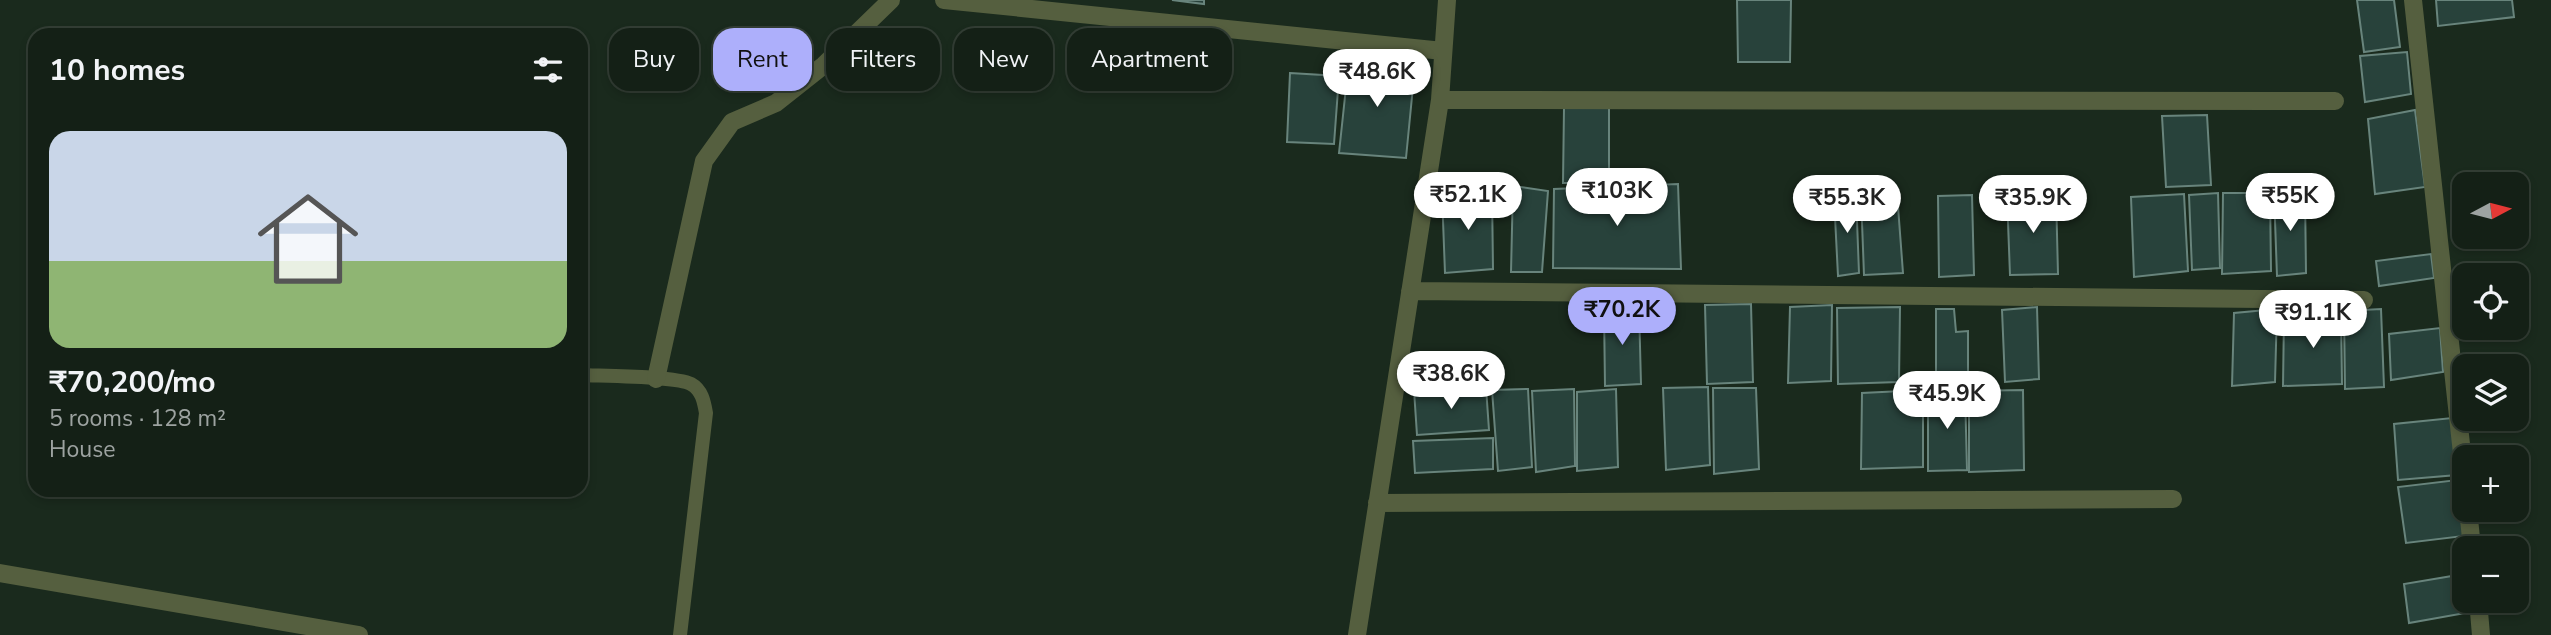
<!DOCTYPE html>
<meta charset="utf-8">
<style>
:root{--surface:#142016;--page:#212d23;--text:#f1f3f6;--muted:#9da3a1;--line:#333e35;--accent:#adaffb}
body{margin:0;font-family:"Nunito Sans",sans-serif;background:var(--page);color:var(--text);height:100vh;display:flex;flex-direction:column;font-size:26px;white-space:nowrap}
*{box-sizing:border-box;margin:0}
p{font-size:23px;color:var(--muted)}
.icon{flex:none;width:38px;height:38px;fill:none;stroke:currentColor;stroke-width:2;stroke-linecap:round;stroke-linejoin:round}
.map{position:relative;flex:1;overflow:hidden}
.drawer{position:absolute;left:28px;top:28px;width:560px;height:469px;display:flex;flex-direction:column;background:var(--surface);border-radius:21px;box-shadow:0 4px 10px #0003,0 0 0 2px var(--line)}
.drawer>*{flex:none}
.hud{position:absolute;left:609px;top:28px;width:665px;height:63px;display:flex;gap:14px}
.needle{width:46px;rotate:83deg}
.controls{position:absolute;left:2452px;top:172px;display:grid;gap:14px}
.controls a{display:grid;place-items:center;width:77px;height:77px;border-radius:14px;background:var(--surface);box-shadow:0 4px 10px #0003,0 0 0 2px var(--line);font-size:35px}
.price{position:absolute;translate:-50% -60px;padding:0 16px;border-radius:24px;background:#fff;color:#222;font-size:23px;line-height:46px;filter:drop-shadow(0 2px 4px #0008)}
.price::after{content:'';position:absolute;left:50%;top:42px;width:21px;height:16px;margin-left:-10px;background:inherit;clip-path:polygon(0 0,100% 0,50% 100%)}
.price.active{background:var(--accent);color:#111}
ul{padding:0;list-style:none}
li{display:grid;align-content:center;gap:14px;height:371px;padding:0 21px}
li+li{border-top:2px solid var(--line)}
li span{display:grid;place-items:center;height:217px;border-radius:21px;color:#555}
li>.icon{margin-inline-start:auto}
span .icon{width:126px;height:126px;fill:#fffc;stroke-width:1}
li b{font-size:30px}
h2{display:flex;justify-content:space-between;align-items:center;height:84px;padding:0 21px;font-size:30px}
.pill{padding:0 24px;border-radius:21px;background:var(--surface);box-shadow:0 4px 10px #0003,0 0 0 2px var(--line);font-size:24px;line-height:63px}
.pill.active{background:var(--accent);color:#111}
.map>svg:first-child{display:block}
</style>
<div class="map">
<svg width="2551" height="635" viewBox="0 0 2551 635">
<rect width="100%" height="100%" fill="#1a2a1d"/>
<path fill="#28423b" stroke="#68847c" stroke-width="2" d="M1172,0H1204V4Z
M1737,0H1791L1790,62H1738Z
M2357,0H2394L2400,47L2364,52Z
M2436,0H2512L2514,17L2438,26Z
M2407,52L2411,94L2365,102L2360,56Z
M1349,59L1415,66L1406,158L1339,153Z
M1290,73L1339,76L1334,144L1287,142Z
M1609,107V183H1563L1564,108Z
M2415,110L2425,187L2375,194L2368,119Z
M2207,115L2211,185L2166,187L2162,116Z
M1678,184L1681,269L1553,268L1554,189Z
M1513,186L1548,191L1542,272H1511Z
M1492,192L1493,269L1445,273L1442,194Z
M1897,193L1903,273L1864,275L1861,196Z
M2218,193L2220,268L2192,270L2189,195Z
M2223,193H2270L2271,271L2222,274Z
M2274,193H2305L2306,273L2277,276Z
M2056,194L2058,274L2010,275L2007,196Z
M2184,194L2188,271L2134,277L2131,197Z
M1856,195L1859,273L1838,276L1834,197Z
M1972,195L1974,275L1939,277L1938,196Z
M2431,254L2434,278L2379,286L2376,261Z
M1751,304L1753,382L1707,384L1705,305Z
M1832,305L1831,381L1788,383L1790,307Z
M1900,307L1899,382L1838,384L1837,308Z
M2037,307L2039,379L2005,382L2002,310Z
M1639,308L1641,384L1605,386L1604,310Z
M1936,309H1954L1956,332L1968,331V386L1936,388Z
M2277,309L2275,382L2232,386L2234,313Z
M2381,309L2384,387L2345,389L2344,311Z
M2341,314L2342,384L2283,386L2284,316Z
M2440,328L2443,372L2391,380L2389,334Z
M1486,387L1489,430L1417,435L1414,390Z
M1708,387L1710,465L1666,470L1663,388Z
M1713,388H1756L1759,469L1714,474Z
M1528,389L1532,467L1498,471L1492,390Z
M1574,389L1575,466L1536,472L1532,391Z
M1616,389L1618,467L1577,471V392Z
M1923,390V467L1861,469L1862,393Z
M2023,390L2024,470L1969,472V391Z
M1965,391L1967,470L1928,471V392Z
M2452,418L2457,475L2398,480L2394,424Z
M1493,438V469L1415,473L1413,441Z
M2457,480L2464,536L2406,543L2398,487Z
M2464,574V600H2470L2471,612L2409,623L2404,584Z"/>
<g fill="none" stroke-linecap="round" stroke-linejoin="round">
<path stroke="#555f3f" stroke-width="14" d="M581,375C602,376 676,376 691,384C702,390 704,402 706,413L680,635"/>
<path stroke="#555f3f" stroke-width="18" d="M944,0L1443,51
M2413,0L2464,472
M1440,100L2335,101
M1410,291L2364,300
M656,379L704,161L732,122L776,103L824,65L891,0
M1377,503L2173,499
M2468,509L2472,548
M0,573L359,635
M2478,600L2481,635
M1357,635L1440,100L1447,0"/>
</g>
</svg>
<div class="controls">
<a><svg class="needle" viewBox="-14 -14 28 28"><path d="M0-13l5 13h-10z" fill="#e53935"/><path d="M0 13l5-13h-10z" fill="#9da3a1"/></svg></a>
<a><svg class="icon" aria-label="locate" viewBox="0 0 24 24"><circle cx="12" cy="12" r="6"/><path d="M12 2v4M12 18v4M2 12h4M18 12h4"/></svg></a>
<a><svg class="icon" aria-label="layers" viewBox="0 0 24 24"><path d="M12 4l9 5-9 5-9-5zM3 14l9 5 9-5"/></svg></a>
<a>+</a>
<a>−</a>
</div>
<b class="price" style="left:1377px;top:109px">₹48.6K</b>
<b class="price" style="left:1617px;top:228px">₹103K</b>
<b class="price" style="left:1468px;top:232px">₹52.1K</b>
<b class="price" style="left:2290px;top:233px">₹55K</b>
<b class="price" style="left:1847px;top:235px">₹55.3K</b>
<b class="price" style="left:2033px;top:235px">₹35.9K</b>
<b class="price active" style="left:1622px;top:347px">₹70.2K</b>
<b class="price" style="left:2313px;top:350px">₹91.1K</b>
<b class="price" style="left:1451px;top:411px">₹38.6K</b>
<b class="price" style="left:1947px;top:431px">₹45.9K</b>
<div class="hud">
<a class="pill">Buy</a>
<a class="pill active">Rent</a>
<a class="pill">Filters</a>
<a class="pill">New</a>
<a class="pill">Apartment</a>
</div>
<section class="drawer">
<h2>10 homes<svg class="icon" aria-label="filters" viewBox="0 0 24 24"><path d="M4 7h16M4 17h16"/><circle cx="9" cy="7" r="2"/><circle cx="15" cy="17" r="2"/></svg></h2>
<ul>
<li><span style="background:linear-gradient(#c9d6e8 60%,#8fb573 0)"><svg class="icon" aria-label="home" viewBox="0 0 24 24"><path d="M3 11l9-7 9 7M6 9v11h12V9"/></svg></span><div><b>₹70,200/mo</b><p>5 rooms · 128 m²</p><p>House</p></div></li>
</ul>
</section>
</div>
